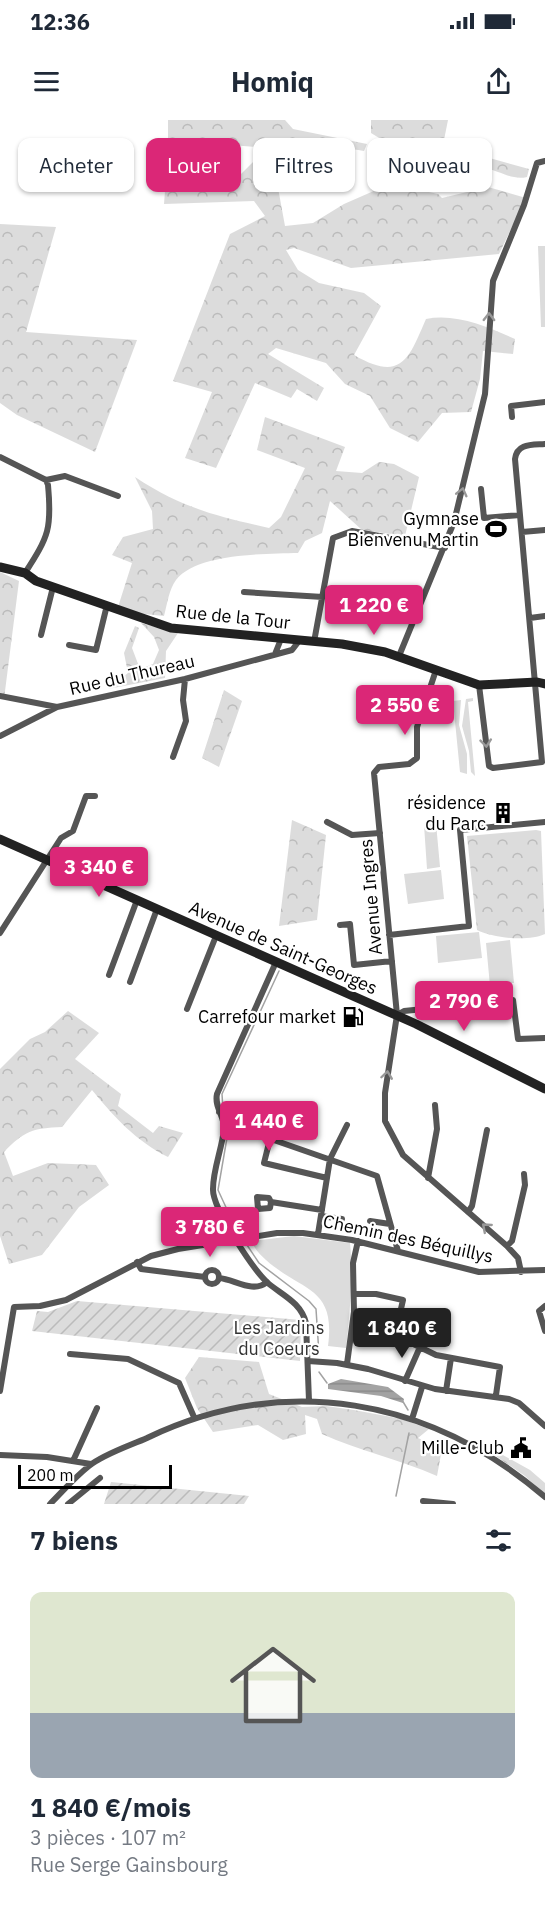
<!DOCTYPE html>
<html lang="fr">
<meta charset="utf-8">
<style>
:root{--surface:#fff;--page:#f6f6f7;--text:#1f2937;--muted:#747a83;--line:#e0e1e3;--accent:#db2777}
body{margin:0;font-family:"IBM Plex Sans",sans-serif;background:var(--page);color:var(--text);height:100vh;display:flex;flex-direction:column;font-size:22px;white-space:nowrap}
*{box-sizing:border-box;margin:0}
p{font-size:20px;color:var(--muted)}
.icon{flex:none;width:33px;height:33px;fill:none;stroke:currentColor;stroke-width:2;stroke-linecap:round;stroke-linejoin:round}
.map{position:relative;height:1384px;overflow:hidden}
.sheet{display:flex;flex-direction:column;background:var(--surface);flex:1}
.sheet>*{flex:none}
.top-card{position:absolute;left:18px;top:18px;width:510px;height:54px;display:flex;gap:12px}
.scale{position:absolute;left:18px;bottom:15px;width:154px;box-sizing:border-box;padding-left:6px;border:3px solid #000;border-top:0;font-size:16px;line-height:21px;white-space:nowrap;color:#000;-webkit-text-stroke:4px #fff;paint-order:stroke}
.price{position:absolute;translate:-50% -51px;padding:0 14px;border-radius:6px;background:var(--accent);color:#fff;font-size:20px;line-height:39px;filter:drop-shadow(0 2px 3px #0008)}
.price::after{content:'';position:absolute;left:50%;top:36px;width:18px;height:14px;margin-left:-9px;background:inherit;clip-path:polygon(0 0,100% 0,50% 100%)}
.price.selected{background:#222;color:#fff}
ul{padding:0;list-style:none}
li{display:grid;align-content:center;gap:12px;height:318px;padding:0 30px}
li+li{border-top:2px solid var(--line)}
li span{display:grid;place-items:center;height:186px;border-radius:12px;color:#555}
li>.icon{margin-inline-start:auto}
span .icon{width:108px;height:108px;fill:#fffc;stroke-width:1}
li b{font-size:26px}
h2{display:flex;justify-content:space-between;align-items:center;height:72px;padding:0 30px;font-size:26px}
.pill{padding:0 21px;border-radius:12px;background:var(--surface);box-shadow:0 2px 4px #0004;font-size:21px;line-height:54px}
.pill.selected{background:var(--accent);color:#fff}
.status{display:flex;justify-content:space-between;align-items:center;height:42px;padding:0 30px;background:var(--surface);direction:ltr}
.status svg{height:16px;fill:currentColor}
header{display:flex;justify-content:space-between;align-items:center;height:78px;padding:0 30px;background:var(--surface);font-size:27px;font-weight:800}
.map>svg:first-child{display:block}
</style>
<div class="status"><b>12:36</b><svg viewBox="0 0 49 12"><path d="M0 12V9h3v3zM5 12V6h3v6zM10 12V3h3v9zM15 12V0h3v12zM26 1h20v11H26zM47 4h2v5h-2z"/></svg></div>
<header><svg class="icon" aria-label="menu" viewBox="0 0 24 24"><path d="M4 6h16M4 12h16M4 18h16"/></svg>Homiq<svg class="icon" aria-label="share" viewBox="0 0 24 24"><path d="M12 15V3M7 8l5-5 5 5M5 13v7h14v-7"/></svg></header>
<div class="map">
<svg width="545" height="1384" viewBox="0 0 545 1384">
<defs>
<pattern id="forest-crowns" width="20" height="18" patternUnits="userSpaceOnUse" patternTransform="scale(1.5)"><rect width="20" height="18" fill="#dcdcdc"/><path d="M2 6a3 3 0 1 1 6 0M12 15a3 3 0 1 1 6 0" fill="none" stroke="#bbb"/></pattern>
<pattern id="garden-furrows" width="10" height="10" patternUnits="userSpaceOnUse" patternTransform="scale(1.5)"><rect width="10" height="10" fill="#dcdcdc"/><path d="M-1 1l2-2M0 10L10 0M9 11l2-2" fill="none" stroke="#bbb"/></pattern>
<pattern id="water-rules" width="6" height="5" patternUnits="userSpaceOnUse" patternTransform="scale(1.5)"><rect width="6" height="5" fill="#a3a3a3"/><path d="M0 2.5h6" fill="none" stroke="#8b8b8b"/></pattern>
</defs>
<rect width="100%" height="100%" fill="#fff"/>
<path fill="#dcdcdc" d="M538,126H545V207H541Z
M473,578V581L468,582L475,656L471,652L469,631L462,606L466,579Z
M461,580L459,605L467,634V654L460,652L453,581Z
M436,703L440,747L427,749L424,705Z
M441,750L444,779L408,784L404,754Z
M479,812L482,838L438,843L436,816Z
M510,820L514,863L490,866L486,823Z
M294,1116L350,1123C353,1155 350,1194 346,1228L328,1226C336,1166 302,1172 266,1140C260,1134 254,1129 252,1121Z"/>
<path fill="url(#forest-crowns)" d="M168,0H285L293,9L367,24L364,31L293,19L289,24L290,38L276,57L285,106L313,103L344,84L376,70L406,67L438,74L442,78L488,67L526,78L499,134L351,148L294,128L286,130L298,150L319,163L364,173L381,186L354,235C402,263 409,238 426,199C456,193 488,207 515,219L513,234L483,231L480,259L471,292L442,293L418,322L390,308L370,276L345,264L326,243L276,228L268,234L324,268L317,281L297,269L291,278L255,263L216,348L185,338L212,272L173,261L230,114L265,96L254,81L164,84L166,58L241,54L267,28L168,20Z
M371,0H448L443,25L529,49L527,57C512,61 499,50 484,48C469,45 455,51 441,56L371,13Z
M0,104L56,107L26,212L137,220L95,332L17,295L0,283Z
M265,297L345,327L336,351L362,353L379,342L394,344L419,357L405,416L362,410L330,381L322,413L305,421L298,433C265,434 197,433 176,460C169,469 167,485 164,496L135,493L118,487L132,443L112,435L123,417L153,409L152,391L135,357C182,388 216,396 269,408L281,397L305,348L257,330Z
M0,452L19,461L4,579H0Z
M141,503L178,513L166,531L165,558L108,569L128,553L124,533L135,506L139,508L132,528L140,549L153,544L159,530L154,517Z
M224,570L242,581L219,647L202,638Z
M292,700L326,715L317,800L279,806Z
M536,710L541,711L545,814C528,822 493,818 477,810L467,716Z
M68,891L99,913L75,939L121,974L118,986L153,1013L159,1006L183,1013L168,1037C136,1021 114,997 92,970L62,1007C33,1008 24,1011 4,1032L13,1056L48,1043L96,1045L109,1065L79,1087L42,1135L9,1144L0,1116V949L30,919L45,912Z
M199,1237L259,1242L269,1274L302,1287L326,1286L354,1290L402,1299L429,1309L418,1318L442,1329L437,1356C399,1339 359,1331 322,1314L317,1299L305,1295L306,1314L283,1320L258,1305L213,1312L197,1288L185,1258Z
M492,1329L530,1350L545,1363V1375L525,1356L490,1332Z"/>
<path fill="url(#garden-furrows)" d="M77,1181L301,1200L300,1241L32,1211L37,1191L48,1192Z
M111,1362L249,1376L244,1384H104Z"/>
<path fill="url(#water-rules)" d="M341,1259L388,1267L404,1279L403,1283L381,1276L328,1269V1264Z"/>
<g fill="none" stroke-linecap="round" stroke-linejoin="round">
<path stroke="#a3a3a3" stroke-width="1.5" d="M223,990L222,974L279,851
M227,998L228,1012L218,1070L236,1109
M247,1125L259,1143L309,1181L316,1189L319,1234
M319,1252L327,1263
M402,1280L408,1290
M396,1376L409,1313"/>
<path stroke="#555" stroke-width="6" d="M512,297L511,286L545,282
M0,337L46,360L48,365C52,408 49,416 25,453
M46,360L65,356L118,376
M481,369L484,398L520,395
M522,412L545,410
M244,472L323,477
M530,498L545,496
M41,515L53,467
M314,522L333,418L352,411L445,428
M69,525L96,530L107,485
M275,534L281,519
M399,536L454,402L485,274L493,161L524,85L537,43L545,41
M436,550L417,607V638L409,644L379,647L374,653L397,895L385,973V1001L403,1035L507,1126L518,1138L521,1152
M479,565L489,646L493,648L542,642L515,339C517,323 532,325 545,324
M0,576L57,587
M0,616L57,587L185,559L292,530L299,521
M173,637L186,601L183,580L185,559
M327,702L352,715L380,713
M340,805L350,804L354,845L392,841
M0,813L61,718L73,711L86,676H95
M389,815L469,806L460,710L545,702
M276,842L217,974C214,987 225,997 224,1009C222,1029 213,1049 213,1069C212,1088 254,1151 269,1164C284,1176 301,1183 306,1203L309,1281
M109,855L137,780
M130,862L157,789
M187,889L216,816
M397,895L404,891L513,880L518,919L545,918
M219,992L236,996L268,1018L377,1056L398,1131
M270,1019L264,1043L327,1058
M428,1058L437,1009L435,985
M271,1082L270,1088L258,1089L257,1077L269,1078L271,1082L322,1090
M468,1092L472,1086L487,1010
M321,1096L342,1099
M370,1101L390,1104
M318,1114L330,1039L347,1005
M507,1126L512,1121L525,1065L524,1054
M137,1142L141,1149L205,1157
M205 1157a7 7 0 1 1 14 0a7 7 0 1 1-14 0Z
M219,1158C234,1159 253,1174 267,1162
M354,1174H376L403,1180L395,1215
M545,1186L539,1191L545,1211
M352,1210L395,1215
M395,1215L436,1235L500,1247L496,1275
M70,1234L128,1239L179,1263L194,1297
M308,1241L337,1243L368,1249L435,1269L509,1279L519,1283L545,1306
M347,1244L354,1192L353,1143L358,1121
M405,1261L420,1227
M0,1271L14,1187L40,1186L66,1180L151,1136L178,1129L277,1113H303L352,1120L479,1152L545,1150
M446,1271L451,1238
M412,1299L422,1267
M0,1335L47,1337L91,1344
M73,1341L97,1288
M423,1381L453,1384
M50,1384C63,1371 75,1357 89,1346C104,1334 129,1326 147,1318C285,1252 430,1278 545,1377
M68,1384L100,1358"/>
<path stroke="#222" stroke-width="9" d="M0,447L25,453L36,461L171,508L342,524L385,532L479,565L537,562L545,564
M0,719L416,904L545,969"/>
</g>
<defs><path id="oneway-chevron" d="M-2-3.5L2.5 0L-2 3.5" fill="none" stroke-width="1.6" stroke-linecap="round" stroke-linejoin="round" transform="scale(1.5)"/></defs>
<g stroke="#999">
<use href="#oneway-chevron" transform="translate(489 197) rotate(-89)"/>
<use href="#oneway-chevron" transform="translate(462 372) rotate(-76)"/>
<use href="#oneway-chevron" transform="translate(486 623) rotate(84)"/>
<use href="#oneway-chevron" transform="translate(387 955) rotate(-82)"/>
<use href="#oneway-chevron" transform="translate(486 1107) rotate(-139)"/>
</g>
<defs>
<symbol id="stadium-bare" viewBox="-9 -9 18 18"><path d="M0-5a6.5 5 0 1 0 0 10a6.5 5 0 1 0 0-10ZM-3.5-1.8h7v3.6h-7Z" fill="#000" stroke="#fff" stroke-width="2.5" paint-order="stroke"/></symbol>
<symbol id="building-bare" viewBox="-9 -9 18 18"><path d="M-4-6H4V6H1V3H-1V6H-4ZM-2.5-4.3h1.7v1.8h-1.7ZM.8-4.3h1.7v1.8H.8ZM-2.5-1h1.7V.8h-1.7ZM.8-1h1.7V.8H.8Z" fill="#000" stroke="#fff" stroke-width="2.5" paint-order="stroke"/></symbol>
<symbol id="fuel-bare" viewBox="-9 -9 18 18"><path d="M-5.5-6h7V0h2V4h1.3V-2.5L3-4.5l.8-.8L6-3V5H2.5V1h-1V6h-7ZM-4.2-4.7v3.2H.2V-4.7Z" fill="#000" stroke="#fff" stroke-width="2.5" paint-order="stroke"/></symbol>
<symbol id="civic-bare" viewBox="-9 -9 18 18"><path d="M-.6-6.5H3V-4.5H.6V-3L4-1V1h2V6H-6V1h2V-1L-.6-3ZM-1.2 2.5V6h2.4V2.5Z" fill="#000" stroke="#fff" stroke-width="2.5" paint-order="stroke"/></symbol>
</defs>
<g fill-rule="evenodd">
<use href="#stadium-bare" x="481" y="394" width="30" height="30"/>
<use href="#building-bare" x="488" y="678" width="30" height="30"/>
<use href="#fuel-bare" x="338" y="882" width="30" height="30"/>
<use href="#civic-bare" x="506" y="1313" width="30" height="30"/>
</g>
<g text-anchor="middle" stroke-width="4.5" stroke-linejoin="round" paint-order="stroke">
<g font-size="18" fill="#000" stroke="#fff" text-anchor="end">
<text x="479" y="405">Gymnase<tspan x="479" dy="21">Bienvenu Martin</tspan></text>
<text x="486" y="689">résidence<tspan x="486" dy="21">du Parc</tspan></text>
<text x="336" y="903">Carrefour market</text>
<text x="504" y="1334">Mille-Club</text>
</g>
<g font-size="18" fill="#000" stroke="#fff">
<text transform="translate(233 497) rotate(6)" y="6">Rue de la Tour</text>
<text transform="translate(132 555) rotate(-13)" y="6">Rue du Thureau</text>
<text transform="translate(371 777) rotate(-95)" y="6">Avenue Ingres</text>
<text transform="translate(283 828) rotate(24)" y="6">Avenue de Saint-Georges</text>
<text transform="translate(408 1119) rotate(12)" y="6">Chemin des Béquillys</text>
</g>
<g font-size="18" fill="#333" stroke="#fff">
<text x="279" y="1214">Les Jardins<tspan x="279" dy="21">du Coeurs</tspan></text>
</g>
</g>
</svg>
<div class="scale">200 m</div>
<b class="price" style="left:374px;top:516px">1 220 €</b>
<b class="price" style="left:405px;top:616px">2 550 €</b>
<b class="price" style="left:99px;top:778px">3 340 €</b>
<b class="price" style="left:464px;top:912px">2 790 €</b>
<b class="price" style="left:269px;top:1032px">1 440 €</b>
<b class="price" style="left:210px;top:1138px">3 780 €</b>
<b class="price selected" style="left:402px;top:1239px">1 840 €</b>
<div class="top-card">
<a class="pill">Acheter</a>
<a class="pill selected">Louer</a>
<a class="pill">Filtres</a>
<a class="pill">Nouveau</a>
</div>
</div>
<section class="sheet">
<h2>7 biens<svg class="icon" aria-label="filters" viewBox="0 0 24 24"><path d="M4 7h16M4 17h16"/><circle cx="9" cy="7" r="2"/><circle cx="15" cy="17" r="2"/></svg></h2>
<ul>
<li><span style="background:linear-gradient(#dfe7d0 65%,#9aa5b1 0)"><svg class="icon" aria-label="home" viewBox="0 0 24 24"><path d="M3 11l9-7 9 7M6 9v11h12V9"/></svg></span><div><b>1 840 €/mois</b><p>3 pièces · 107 m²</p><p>Rue Serge Gainsbourg</p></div></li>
</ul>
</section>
